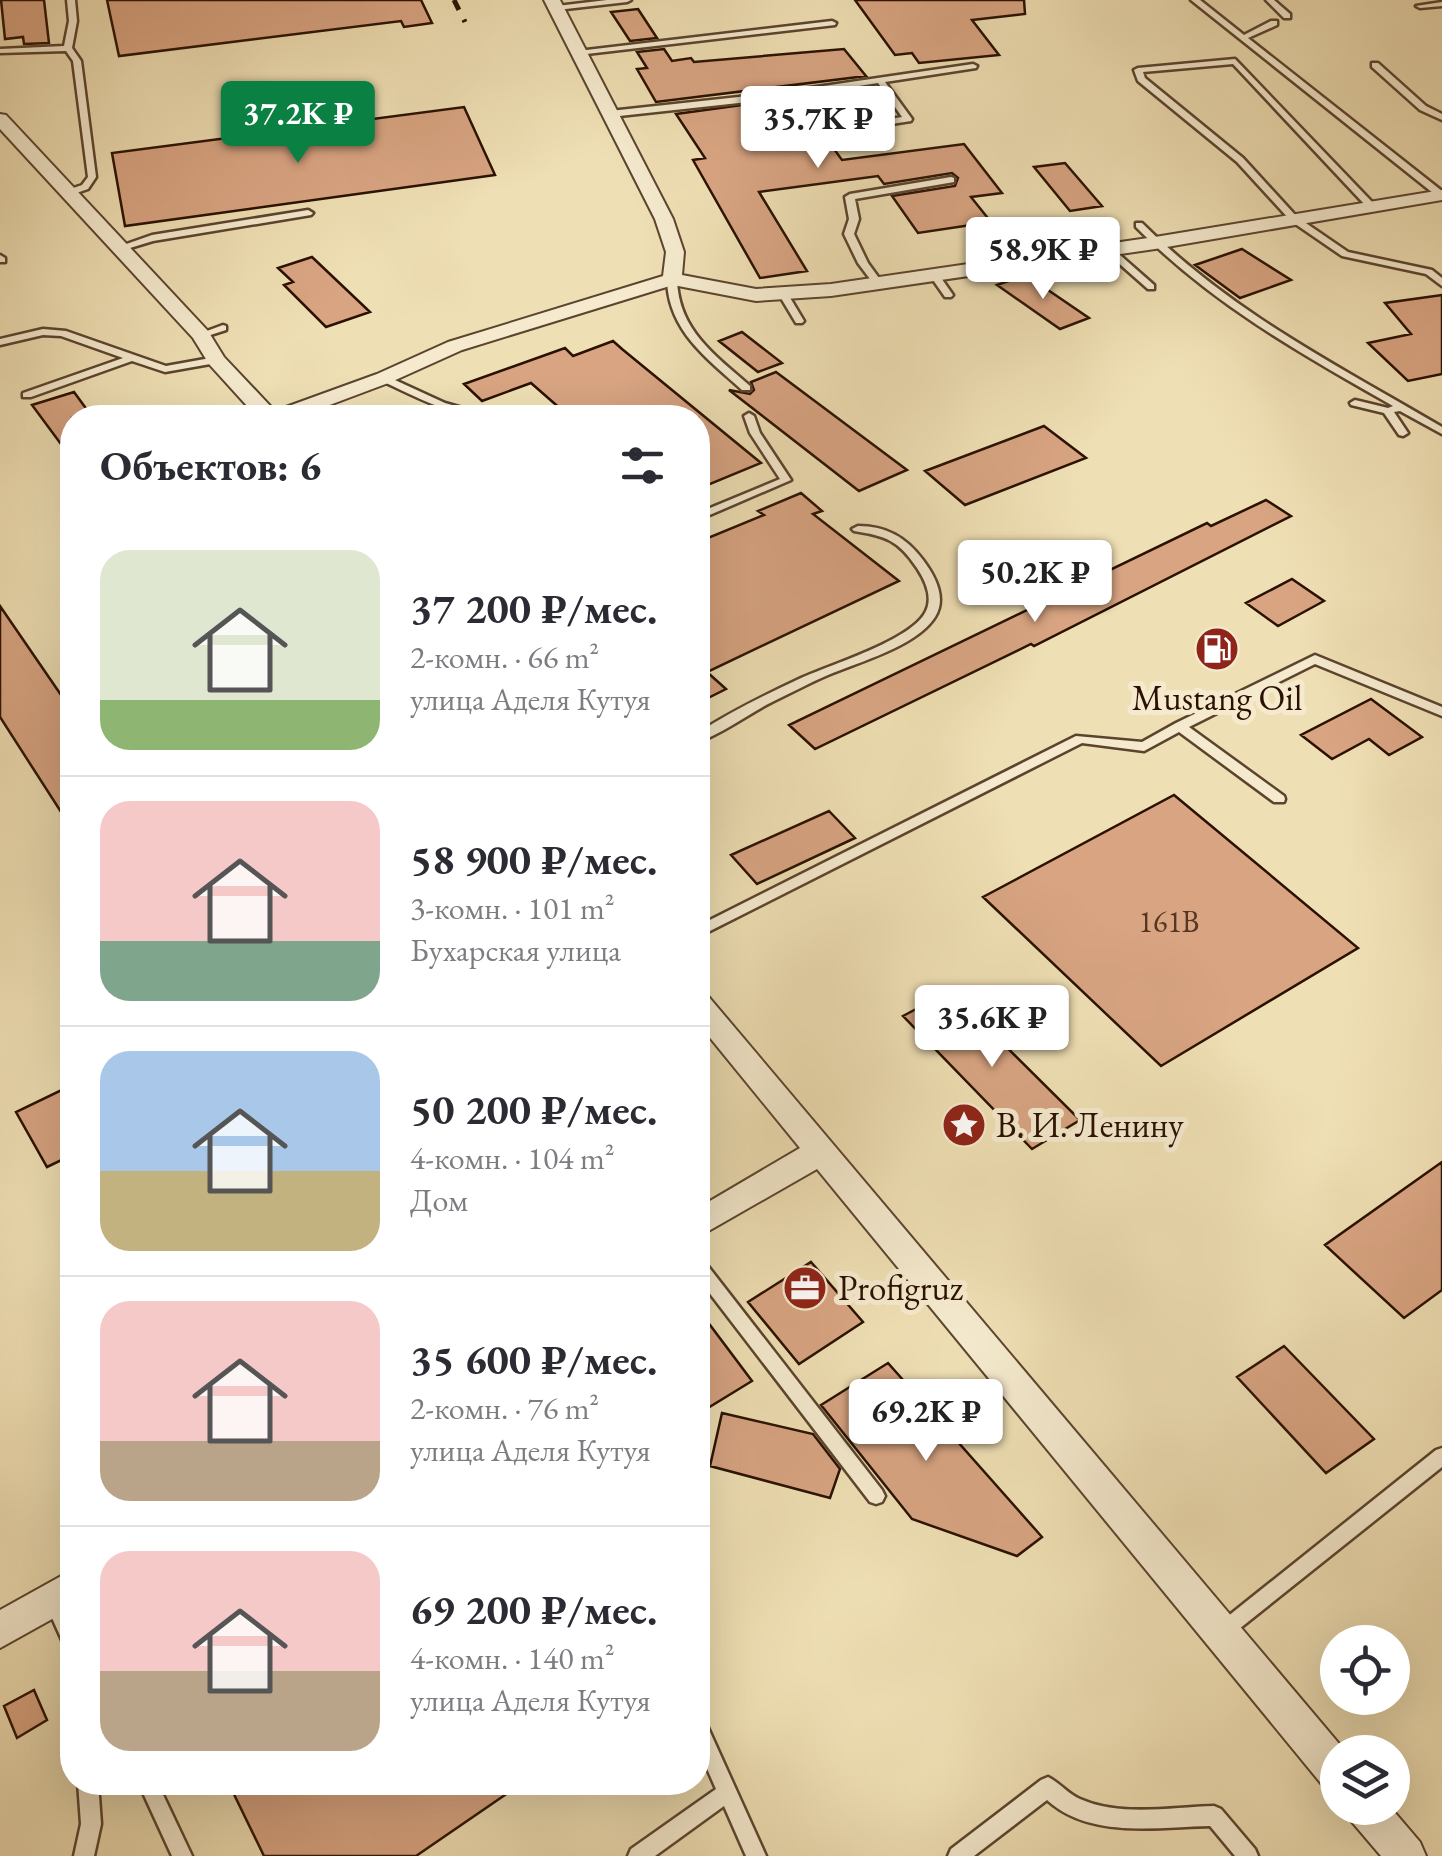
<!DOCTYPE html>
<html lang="ru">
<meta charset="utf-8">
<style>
:root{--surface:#fff;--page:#f2f2f3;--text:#2b2b33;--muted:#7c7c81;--line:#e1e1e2;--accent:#0b8043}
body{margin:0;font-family:"EB Garamond",serif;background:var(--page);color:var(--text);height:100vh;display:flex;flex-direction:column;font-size:38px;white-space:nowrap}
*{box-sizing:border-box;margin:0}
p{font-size:32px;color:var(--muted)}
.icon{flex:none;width:55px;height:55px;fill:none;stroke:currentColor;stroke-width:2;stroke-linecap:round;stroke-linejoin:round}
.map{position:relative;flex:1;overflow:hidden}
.drawer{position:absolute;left:60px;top:405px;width:650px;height:1390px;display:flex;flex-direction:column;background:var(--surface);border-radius:40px;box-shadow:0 10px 40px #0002}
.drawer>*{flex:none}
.fabs{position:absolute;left:1320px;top:1625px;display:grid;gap:20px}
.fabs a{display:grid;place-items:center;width:90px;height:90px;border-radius:50%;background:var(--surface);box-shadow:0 10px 40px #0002;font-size:50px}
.price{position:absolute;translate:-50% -85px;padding:0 22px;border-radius:10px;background:#fff;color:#222;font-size:32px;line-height:65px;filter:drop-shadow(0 2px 5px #0008)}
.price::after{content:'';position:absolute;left:50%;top:60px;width:30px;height:22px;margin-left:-15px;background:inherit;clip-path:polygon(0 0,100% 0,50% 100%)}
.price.on{background:var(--accent);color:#fff}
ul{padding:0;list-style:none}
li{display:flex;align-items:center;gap:30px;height:250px;padding:0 40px}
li+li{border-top:2px solid var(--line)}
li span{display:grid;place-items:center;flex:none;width:280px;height:200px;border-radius:30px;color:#555}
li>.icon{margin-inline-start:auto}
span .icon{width:120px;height:120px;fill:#fffc;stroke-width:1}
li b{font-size:42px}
h2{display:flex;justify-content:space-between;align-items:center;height:120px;padding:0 40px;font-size:42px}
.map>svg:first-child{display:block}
</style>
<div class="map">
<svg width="1442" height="1856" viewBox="0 0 1442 1856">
<rect width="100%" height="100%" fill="#efdfb4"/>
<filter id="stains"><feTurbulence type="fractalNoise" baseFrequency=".002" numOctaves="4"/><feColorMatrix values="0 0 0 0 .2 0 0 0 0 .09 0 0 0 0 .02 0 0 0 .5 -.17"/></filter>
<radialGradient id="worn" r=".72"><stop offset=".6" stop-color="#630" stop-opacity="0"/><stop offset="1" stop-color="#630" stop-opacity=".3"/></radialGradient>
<path fill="#d8a482" stroke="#2a1102" stroke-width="2.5" d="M1,0H44L49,43L24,44L23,37L5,39Z
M107,0H421L432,23L404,27L401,21L119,56Z
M855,0H1024L1025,14L972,20L999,55L919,63L912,53L895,55Z
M638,9L657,38L630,41L611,12Z
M664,49L672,61L691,58L694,62L844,49L866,76L656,102L637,69L647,68L637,52Z
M875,87L891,108L812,119L817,126L771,133L767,140L776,146L826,138L842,160L964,144L1002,193L971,197L991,222L918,233L892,196L955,186L958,178L952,173L884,184L878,176L759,192L807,271L760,278L693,160L705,158L676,114Z
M464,107L495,175L125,226L112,153Z
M1065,163L1102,206L1070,211L1034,167Z
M1242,249L1291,280L1240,298L1195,265Z
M312,257L370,312L326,327L284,285L293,282L278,268Z
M1026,275L1089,318L1060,329L997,285Z
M1442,295V374L1408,381L1368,343L1411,334L1385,303Z
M742,332L782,363L758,372L719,341Z
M613,341L622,349L761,463L698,489V418H571L531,383L482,401L464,384L565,348L573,356Z
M776,372L907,470L859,491L729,390L750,394L754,390L751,382Z
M74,392L93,418H72V459L32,405Z
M1044,426L1086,458L965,505L925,471Z
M801,493L822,511L813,514L899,581L707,672L726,689L698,703V542L764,515L758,511Z
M1266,500L1291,516L1034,646L1031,644L815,749L789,725L1207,523L1211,526Z
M1292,579L1324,601L1278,626L1246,603Z
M0,606L72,711V829L0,717Z
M1371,699L1422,737L1389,755L1369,739L1332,759L1301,735Z
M1174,795L1358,948L1161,1066L983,897Z
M829,811L855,838L757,884L731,855Z
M950,991L1080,1120L1032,1149L903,1016Z
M72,1085V1155L47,1167L16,1112Z
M1442,1162V1290L1404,1318L1325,1245Z
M811,1262L863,1322L799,1364L748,1302Z
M698,1309L752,1381L698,1414Z
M1284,1346L1374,1439L1326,1473L1237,1377Z
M888,1363L1042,1537L1017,1556L912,1519L821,1405Z
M722,1413L813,1434L840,1469L830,1498L710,1466Z
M34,1690L47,1720L17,1738L4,1706Z
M228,1782H524L416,1856H264Z"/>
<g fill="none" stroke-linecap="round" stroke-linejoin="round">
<defs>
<path id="lane" d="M67,0H75L77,21L72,48L81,61L96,177L88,189L68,196L65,195V191L82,185L88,177L73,61L66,51L0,53V49L64,46L69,21Z
M607,0H631L627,2L557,10L553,8L557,6Z
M1191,0H1200L1244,35L1271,21H1277V25L1248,38L1442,191V197H1438Z
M1266,0H1274L1290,14V18H1284Z
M1442,2V6L1420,8L1416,6Z
M832,21L836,23L835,25L578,55L574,53L578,51Z
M1235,59L1373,203V207H1367L1233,64L1143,72L1145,78L1243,158L1297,217L1348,252L1432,270L1442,278V286L1426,274L1342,256L1291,221L1237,162L1138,81L1134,70L1138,68Z
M1372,63H1378L1426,106L1442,114V120L1420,110L1372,67Z
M973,64L977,66L976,68L885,82L912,119L911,121L775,142L771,139L772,137L902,117L878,83L776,99L610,117L606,114L610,111L776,93Z
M951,177L954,178V182L855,199L859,219L854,234L868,263L884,285L876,287L858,263L844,234L849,219L845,197L850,194Z
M308,210L313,213L311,215L153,241L120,251L115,248L152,235Z
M1136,223H1142C1231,312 1335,364 1442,427V434L1400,411L1394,412L1408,433L1403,436L1399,435L1384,413L1351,405L1350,403L1355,400L1388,408L1393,406C1300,353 1212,304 1136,227Z
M1058,234H1064L1080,253V257H1074L1058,238Z
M1106,248H1112L1154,285V289H1148L1106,252Z
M0,255L5,258V262H0Z
M933,275H939L953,295L951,297H945L931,277Z
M672,276L677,279C678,330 715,355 750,386V390H742C707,358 668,331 667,279Z
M780,291H786L804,321L802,323H796L778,293Z
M223,325L226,326V330L201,338L196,335Z
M43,329L66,331L166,366L216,357L221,360L216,363L165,372L132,361L31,397H23V393L123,358L61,336L43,335L0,345V339Z
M384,375L445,403L497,418C454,418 418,398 380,380V376Z
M749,413L754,416L760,433L791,480L698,520V513L780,479L750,433L744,416Z
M858,526C886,526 906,537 923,560C935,576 947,598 935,617C917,646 859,662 828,675C809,683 791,693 772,702C748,714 722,734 698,742V733C730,712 765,695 799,679C829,665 913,640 926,611C933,597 925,580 917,568C898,540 886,536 854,531L852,529Z
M1315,655L1442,707V716L1315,664L1189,727L1284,796L1285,799L1284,802H1274L1179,732L1144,751L1082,743L698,937V926L1076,736L1142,742L1176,723Z
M698,1259L704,1261L882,1490L885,1496L882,1502L876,1504L870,1502L698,1278Z
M1442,1448V1467L1229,1637L1223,1640L1217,1637L1214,1631L1217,1625L1436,1450Z
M53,1591L59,1594L72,1623V1652L66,1649L44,1600L47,1594Z
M698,1719L705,1721L766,1856H746L724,1806L655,1856H628L631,1849L716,1789L698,1748Z
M1048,1777C1060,1783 1068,1794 1080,1799C1120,1817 1172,1807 1214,1806L1221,1809L1255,1849L1258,1856H1235L1210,1826C1156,1827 1090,1839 1047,1800L974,1856H948L951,1849L1041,1780Z
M78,1782H98L101,1824L94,1856H74L81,1824Z
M138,1782H157L192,1856H172Z"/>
<path id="street" d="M544,0H560L673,219L684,252L682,275L756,289L831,284L1155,237L1442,190V200L1155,249L831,296L756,301L673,285L462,350L391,382L295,418H258L209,364L193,338L0,129V114L6,115L208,331L224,357L275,411L377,374L448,342L663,276L666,252L655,219Z
M698,993L708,996L1346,1752H1338V1792L1324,1787L817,1169L698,1237V1208L800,1148L698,1023Z
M72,1570V1608L0,1648V1610Z
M1347,1808H1391L1420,1842L1426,1856H1381L1352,1822Z"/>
</defs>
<use href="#lane" stroke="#5b442e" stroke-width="5"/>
<use href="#street" stroke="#5b442e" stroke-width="4"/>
<use href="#lane" fill="#f5eace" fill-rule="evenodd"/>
<use href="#street" fill="#f5eace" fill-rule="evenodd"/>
<path stroke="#2a1102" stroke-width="5" stroke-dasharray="11 11" stroke-linecap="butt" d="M454,0L465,22"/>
</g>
<defs>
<symbol id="fuel-disc" viewBox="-11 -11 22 22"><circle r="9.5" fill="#8f2418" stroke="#f5eace"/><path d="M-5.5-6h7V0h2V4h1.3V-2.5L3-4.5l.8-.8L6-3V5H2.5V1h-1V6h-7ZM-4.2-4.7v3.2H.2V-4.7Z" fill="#fff"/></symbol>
<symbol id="sight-disc" viewBox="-11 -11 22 22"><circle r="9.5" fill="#8f2418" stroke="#f5eace"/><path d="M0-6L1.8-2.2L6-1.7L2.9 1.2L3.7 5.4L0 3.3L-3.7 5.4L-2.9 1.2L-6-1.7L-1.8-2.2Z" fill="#fff"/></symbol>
<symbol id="office-disc" viewBox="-11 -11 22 22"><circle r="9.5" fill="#8f2418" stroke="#f5eace"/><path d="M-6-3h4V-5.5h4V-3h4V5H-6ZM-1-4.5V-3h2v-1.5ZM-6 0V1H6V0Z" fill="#fff"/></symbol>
</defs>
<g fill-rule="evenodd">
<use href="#fuel-disc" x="1192" y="624" width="50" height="50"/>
<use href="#sight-disc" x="939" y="1100" width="50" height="50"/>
<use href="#office-disc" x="780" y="1263" width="50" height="50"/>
</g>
<g text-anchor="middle" stroke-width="10" stroke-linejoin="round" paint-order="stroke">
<g font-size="30" fill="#563622">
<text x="1169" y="932">161В</text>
</g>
<g font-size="35" fill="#2a1102" stroke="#f5eace" text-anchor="start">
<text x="1217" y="710" text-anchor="middle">Mustang Oil</text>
<text x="996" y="1137">В. И. Ленину</text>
<text x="838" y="1300">Profigruz</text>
</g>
</g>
<rect width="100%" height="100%" filter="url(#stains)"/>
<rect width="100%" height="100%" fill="url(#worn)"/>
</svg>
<div class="fabs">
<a><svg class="icon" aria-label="locate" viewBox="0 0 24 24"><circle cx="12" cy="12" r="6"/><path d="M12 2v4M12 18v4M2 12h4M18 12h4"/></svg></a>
<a><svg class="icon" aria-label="layers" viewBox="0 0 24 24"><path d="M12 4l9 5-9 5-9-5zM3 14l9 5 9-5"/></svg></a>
</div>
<b class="price on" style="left:298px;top:166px">37.2K ₽</b>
<b class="price" style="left:818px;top:171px">35.7K ₽</b>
<b class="price" style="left:1043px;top:302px">58.9K ₽</b>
<b class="price" style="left:1035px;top:625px">50.2K ₽</b>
<b class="price" style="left:992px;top:1070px">35.6K ₽</b>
<b class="price" style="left:926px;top:1464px">69.2K ₽</b>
<section class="drawer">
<h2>Объектов: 6<svg class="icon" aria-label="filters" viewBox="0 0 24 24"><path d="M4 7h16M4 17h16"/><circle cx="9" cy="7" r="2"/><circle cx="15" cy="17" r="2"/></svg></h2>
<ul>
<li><span style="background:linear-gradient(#dfe7d0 75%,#8fb573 0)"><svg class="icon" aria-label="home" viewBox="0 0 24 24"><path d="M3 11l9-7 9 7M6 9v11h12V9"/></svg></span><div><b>37 200 ₽/мес.</b><p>2-комн. · 66 m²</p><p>улица Аделя Кутуя</p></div></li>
<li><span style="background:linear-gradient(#f6c9c9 70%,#7fa58c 0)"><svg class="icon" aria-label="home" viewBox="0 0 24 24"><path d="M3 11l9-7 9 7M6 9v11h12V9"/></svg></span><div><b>58 900 ₽/мес.</b><p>3-комн. · 101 m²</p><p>Бухарская улица</p></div></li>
<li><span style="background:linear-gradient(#a9c7e8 60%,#c2b280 0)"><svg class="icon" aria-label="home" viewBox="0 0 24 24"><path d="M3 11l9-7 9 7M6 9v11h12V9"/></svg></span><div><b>50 200 ₽/мес.</b><p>4-комн. · 104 m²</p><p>Дом</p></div></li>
<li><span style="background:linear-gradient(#f6c9c9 70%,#b9a48a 0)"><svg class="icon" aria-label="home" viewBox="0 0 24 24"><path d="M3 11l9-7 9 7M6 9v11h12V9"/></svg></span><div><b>35 600 ₽/мес.</b><p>2-комн. · 76 m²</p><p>улица Аделя Кутуя</p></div></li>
<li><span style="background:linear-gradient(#f6c9c9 60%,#b9a48a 0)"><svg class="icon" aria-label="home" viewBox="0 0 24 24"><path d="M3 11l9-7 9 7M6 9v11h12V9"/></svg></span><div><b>69 200 ₽/мес.</b><p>4-комн. · 140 m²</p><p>улица Аделя Кутуя</p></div></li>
</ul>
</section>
</div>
